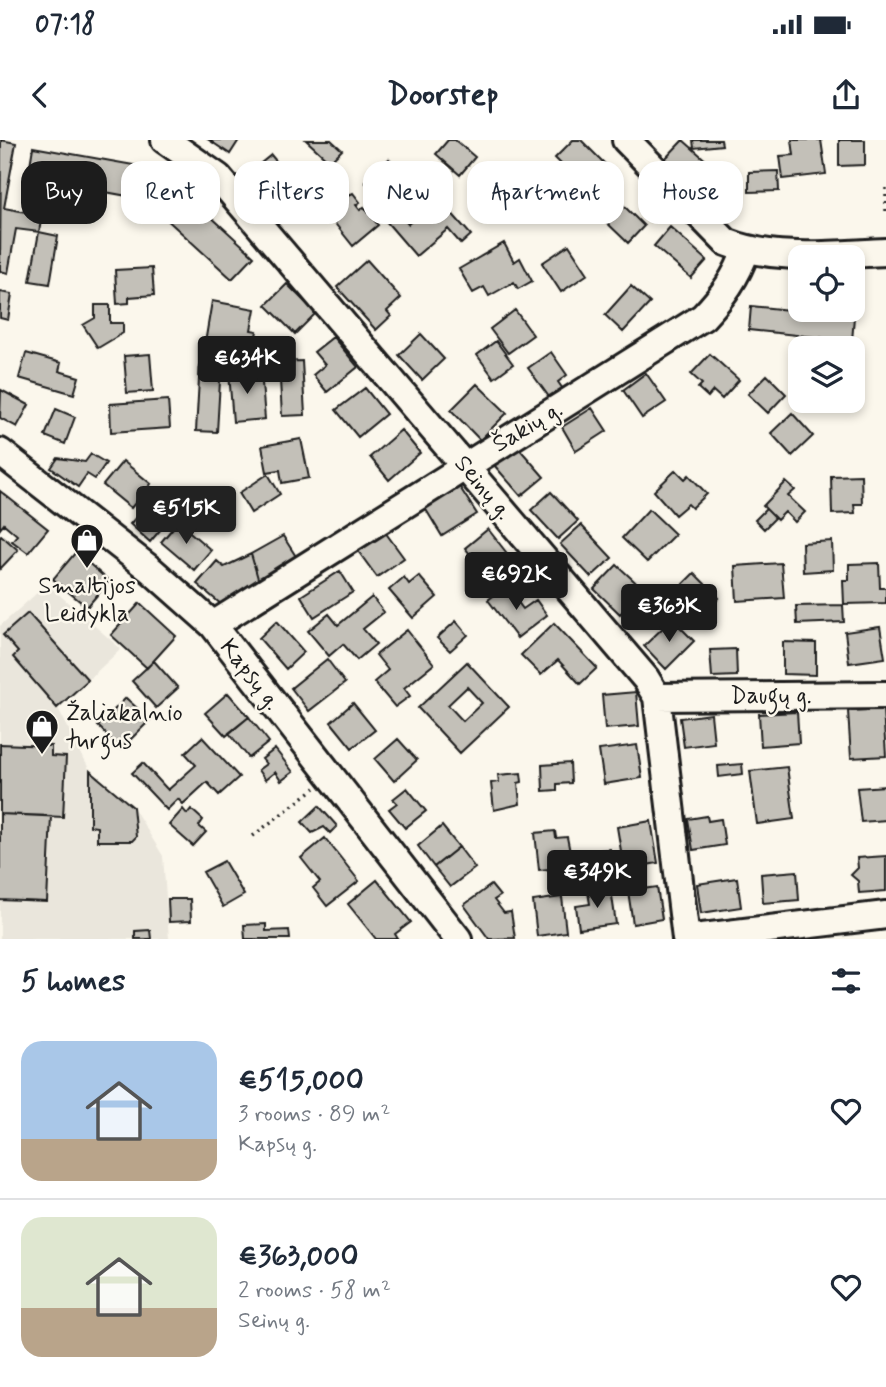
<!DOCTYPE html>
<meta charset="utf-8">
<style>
:root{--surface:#fff;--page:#f6f6f7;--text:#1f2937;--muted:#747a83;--line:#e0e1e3;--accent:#1c1c1c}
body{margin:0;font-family:Mynerve,sans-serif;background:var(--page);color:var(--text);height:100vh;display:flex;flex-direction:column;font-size:26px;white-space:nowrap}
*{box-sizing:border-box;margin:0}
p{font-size:23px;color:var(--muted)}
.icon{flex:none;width:38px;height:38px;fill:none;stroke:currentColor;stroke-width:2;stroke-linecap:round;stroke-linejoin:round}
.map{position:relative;height:799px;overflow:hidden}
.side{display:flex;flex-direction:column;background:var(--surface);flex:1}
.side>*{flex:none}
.top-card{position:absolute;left:21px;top:21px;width:845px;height:63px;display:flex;gap:14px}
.controls{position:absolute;left:788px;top:105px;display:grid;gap:14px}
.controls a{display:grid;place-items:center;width:77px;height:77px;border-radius:14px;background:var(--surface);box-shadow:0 4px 10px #0003;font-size:35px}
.price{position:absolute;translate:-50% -60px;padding:0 16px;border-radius:7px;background:var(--accent);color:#fff;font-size:23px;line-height:46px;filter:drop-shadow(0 2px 4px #0008)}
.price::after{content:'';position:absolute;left:50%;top:42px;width:21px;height:16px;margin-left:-10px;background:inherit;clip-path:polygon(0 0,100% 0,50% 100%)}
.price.active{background:#222;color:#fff}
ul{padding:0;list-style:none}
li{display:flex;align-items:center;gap:21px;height:175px;padding:0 21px}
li+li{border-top:2px solid var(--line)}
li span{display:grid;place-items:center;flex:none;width:196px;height:140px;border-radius:21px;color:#555}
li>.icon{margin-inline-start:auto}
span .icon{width:84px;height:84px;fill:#fffc;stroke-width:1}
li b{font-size:30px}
h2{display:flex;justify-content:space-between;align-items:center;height:84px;padding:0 21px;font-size:30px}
.tag{padding:0 24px;border-radius:21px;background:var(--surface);box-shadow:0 4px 10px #0003;font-size:24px;line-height:63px}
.tag.active{background:var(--accent);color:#fff}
.status{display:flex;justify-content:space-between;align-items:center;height:49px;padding:0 35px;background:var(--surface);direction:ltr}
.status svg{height:19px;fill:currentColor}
header{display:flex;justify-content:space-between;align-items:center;height:91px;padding:0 21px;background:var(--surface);font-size:32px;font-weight:800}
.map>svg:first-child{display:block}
</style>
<div class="status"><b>07:18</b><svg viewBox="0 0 49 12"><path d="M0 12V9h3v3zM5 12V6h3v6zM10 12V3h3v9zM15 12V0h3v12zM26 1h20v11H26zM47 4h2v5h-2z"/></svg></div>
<header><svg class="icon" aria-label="back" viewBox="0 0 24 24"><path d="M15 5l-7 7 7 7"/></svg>Doorstep<svg class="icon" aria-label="share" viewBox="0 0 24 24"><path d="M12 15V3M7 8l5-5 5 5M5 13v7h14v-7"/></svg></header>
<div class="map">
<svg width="886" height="799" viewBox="0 0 886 799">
<rect width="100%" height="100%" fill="#fbf7ec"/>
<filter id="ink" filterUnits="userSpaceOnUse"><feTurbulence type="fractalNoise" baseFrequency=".0143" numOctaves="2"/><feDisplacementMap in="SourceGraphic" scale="14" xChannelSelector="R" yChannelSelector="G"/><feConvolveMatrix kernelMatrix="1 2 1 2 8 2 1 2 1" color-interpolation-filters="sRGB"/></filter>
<g filter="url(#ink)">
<path fill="#eae6dc" d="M47,444L121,509L58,568L90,631L133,667L163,716L169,799H0V486Z"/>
<path fill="#c3c0b8" stroke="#1c1c1c" stroke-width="2" fill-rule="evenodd" d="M1,0L16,3L4,68L42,75L39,92L16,89L8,133L0,131Z
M209,0H239L230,14Z
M306,0H331L342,10L330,22Z
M448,0H455L475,17L460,35L436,14Z
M573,0H581L612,31L590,53L555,18Z
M683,0L726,38L705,60L662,22Z
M693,0H721L722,5L694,8Z
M792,0H821L826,34L783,39L780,16L794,15Z
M839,0H865V25L839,26Z
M33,7L139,26L133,57L28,38Z
M271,15L301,51L280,68L250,32Z
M389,19L411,42L387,65L365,42Z
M778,31L779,51L749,52V32Z
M174,43L254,116L232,139L152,66Z
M344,49L349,55L353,53L360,62L356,65L360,70L364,67L378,85L353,106L329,76L335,71L328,62Z
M620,62L644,86L628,103L603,79Z
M429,66L438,77L448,69L471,95L461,104L448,89L416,116L385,80L396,70L408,84Z
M670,87L707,120L691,138L654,106Z
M39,92L58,96L50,144L30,141Z
M504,103L514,122L520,118L532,141L518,149L514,142L489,156L484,147L473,153L459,129Z
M569,105L588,134L561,152L542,123Z
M367,120L401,158L387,171L391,176L376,190L337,147Z
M152,128L154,155L129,157V163L117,164L115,130Z
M287,144L316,173L295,194L266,165Z
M631,146L650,163L623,192L605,175Z
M0,152L12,154L8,180L0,178Z
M212,161L255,169L251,190L257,191L255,201L263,202L259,219L204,209Z
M95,165H110V183H123V193L98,208L83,185L95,178Z
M751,166L854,177L852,201L749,190Z
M515,170L533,195L508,213L490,189Z
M421,194L444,219L422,240L399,215Z
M333,197L358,227L327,252L313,235L325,225L314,212Z
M496,201L513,224L494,238L477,215Z
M551,212L567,235L558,242L565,252L552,261L528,228Z
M26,213L61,223L59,231L79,237L74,254L19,238Z
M150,214L153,251L127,253L124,216Z
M710,214L739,240L722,259L713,251L708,257L698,248L702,244L691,234Z
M302,221L305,275L282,276L279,222Z
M200,222L221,224L217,292L196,291Z
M261,231L265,279L233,282L229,233Z
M646,233L666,262L642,278L623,250Z
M767,235L786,254L768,273L748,254Z
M477,244L507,273L480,300L451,270Z
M365,248L386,274L358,297L336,270Z
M1,250L29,265L17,287L0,278Z
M168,260L170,288L111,292L110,264Z
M592,268L607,291L576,311L562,287Z
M56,269L75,277L65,304L45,296Z
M792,273L813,296L792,316L771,293Z
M401,290L420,313L389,340L370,317Z
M301,299L309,338L282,343L280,330L267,332L262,306Z
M517,306L544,337L521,356L494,325Z
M91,314L106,323L95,339L87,334L78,347L51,328L58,318L85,322Z
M123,321L151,344L131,368L103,345Z
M676,330L685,339L689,335L707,354L692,368L688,364L675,375L654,351Z
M268,334L280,354L251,373L239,353Z
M861,335L862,364H854L855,373L832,374L831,336Z
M786,342L795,350L788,356L805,372L795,382L785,372L777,380L763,366Z
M459,346L477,374L442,396L425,368Z
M0,351L48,389L28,413L12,401L17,395L4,384L0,389Z
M551,352L578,381L558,399L531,370Z
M147,365L167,382L150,402L130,384Z
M649,369L675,394L647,422L622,398Z
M766,369L775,378L764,389L755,380Z
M178,382L211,410L194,430L161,402Z
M581,385L612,418L591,437L560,404Z
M488,389L513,421L490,439L465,408Z
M385,392L404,418L377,437L358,411Z
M1,395L18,410L0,429V396Z
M283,396L297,418L259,442L251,414Z
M832,401L833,430L803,432L802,403Z
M76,412L109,441L87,467L53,439Z
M251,414L259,442L222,465L197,444L217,421L224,427Z
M781,423L784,458L737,461L735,426Z
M879,423L880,448H886V463L844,464L843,440H849V424Z
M617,425L644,450L620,474L594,449Z
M340,431L353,452L314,477L301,456Z
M694,433L719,458L708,469L683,444Z
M419,436L437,457L413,478L389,450L404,437L409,444Z
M506,446L523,469L536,460L547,475L517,498L488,460Z
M372,457L384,472L363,489L376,504L357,520L343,504L329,516L308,491L329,474L338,485Z
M140,463L176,496L147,528L111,495Z
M843,465L844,482L797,484L796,466Z
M28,473L88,540L57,568L13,517L18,512L3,495Z
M672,479L694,501L666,529L644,506Z
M277,481L304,512L286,529L259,498Z
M456,481L468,495L450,511L437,498Z
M554,483L597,528L580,544L558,520L541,535L521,515Z
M880,487L885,518L849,523L845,492Z
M407,490L434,524L404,548L410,556L395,567L374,542L388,530L376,515Z
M783,502L816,503V535L783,534Z
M736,509L737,536L712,537L710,510Z
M327,519L345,543L309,571L291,548Z
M154,521L178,548L156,568L132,541Z
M467,522L509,567L460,613L418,568ZM467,547L482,563L463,581L448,565Z
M636,552L639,586L605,589L602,555Z
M228,553L249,577L226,596L205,573Z
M126,558L150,580L121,609L98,586Z
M353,563L375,590L352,608L331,582Z
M883,569L886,616L851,618L848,571Z
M797,572L799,603L761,606L759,574Z
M711,574L714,603L684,607L680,578Z
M249,577L269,602L249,618L229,593Z
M202,597L239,637L219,655L207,642L183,664L178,659L167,670L132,633L143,623L168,650L196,625L185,613Z
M398,599L417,620L394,641L375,619Z
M0,604L51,606V616L66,617L63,677L0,674Z
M637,605L642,638L604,644L599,610Z
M275,609L293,632L281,641L275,632L265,640L258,630L266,624L262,619Z
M570,623L571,643L557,644V650L543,651L542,625Z
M742,624L743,634L719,637L718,626Z
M787,627L794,679L757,684L750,631Z
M90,631L133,667L136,697L132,701H97V687L90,686Z
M521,633L522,642L518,643L520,664L494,670L491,643L499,642L498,635Z
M886,646V680L861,682L857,648Z
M407,648L426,671L405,688L389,669L397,663L393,659Z
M319,666L337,686L330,693L324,687L312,693L302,682Z
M183,669L187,674L191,669L203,680L199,686L206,692L193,706L169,685Z
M0,674L51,676L47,762L0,760Z
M707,676L708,681L721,679L725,705L693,710L688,679Z
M651,681L658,723L624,729L617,687Z
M442,686L459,707L434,727L418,706Z
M555,691L556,698L567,697L573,727L539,730L535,693Z
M325,698L359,741L327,766L313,748L320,742L301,718Z
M459,707L475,728L450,747L434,727Z
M610,709V724L578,726L577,712Z
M886,716V751L859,753L858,741L851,735L858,728L857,718Z
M224,721L244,755L223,767L203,732Z
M797,731L799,760L763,763L761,734Z
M737,738L741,767L701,773L697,744Z
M377,740L411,782L395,794L398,799H376L348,764Z
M491,745L500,756L494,760L504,773L511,772L515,798L489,799L464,765Z
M657,747L662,779L633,784L628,751Z
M611,749L616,784L579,789L576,766L590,764L588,752Z
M562,757L566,792L537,796L533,761Z
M168,759H190L191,781L169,782Z
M266,784V791L289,790L290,799H245L244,785Z
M150,790L151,799H135V791Z"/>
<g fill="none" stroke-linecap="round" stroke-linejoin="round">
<defs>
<path id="minor" d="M165,0L218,37L646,539L657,557L686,799
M626,0L726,102C776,122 833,114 886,112
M0,312L151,430L213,485L458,799
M213,485L703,177C722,157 737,137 746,110
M657,557L886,555
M686,799L886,775"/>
</defs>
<use href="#minor" stroke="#1c1c1c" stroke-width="32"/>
<path stroke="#1c1c1c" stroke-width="3.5" stroke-dasharray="2 5" stroke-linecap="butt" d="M886,48V76
M253,696L315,648"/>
<use href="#minor" stroke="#fbf7ec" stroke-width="26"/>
</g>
</g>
<defs>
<symbol id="shop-pin" viewBox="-11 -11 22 30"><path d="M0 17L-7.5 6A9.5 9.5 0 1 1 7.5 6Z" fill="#1c1c1c" stroke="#fbf7ec"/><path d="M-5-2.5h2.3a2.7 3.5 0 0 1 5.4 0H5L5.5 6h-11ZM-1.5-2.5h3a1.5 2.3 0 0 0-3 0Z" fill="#fff"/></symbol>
</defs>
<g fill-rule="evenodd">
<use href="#shop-pin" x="68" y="381" width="38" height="52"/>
<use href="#shop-pin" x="23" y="567" width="38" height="52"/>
</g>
<g text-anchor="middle" stroke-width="5" stroke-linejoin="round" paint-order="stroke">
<g font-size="24" fill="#1c1c1c" stroke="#fbf7ec">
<text transform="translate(527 286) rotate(-31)" y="8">Šakių g.</text>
<text transform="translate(484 347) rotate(50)" y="8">Seinų g.</text>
<text transform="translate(251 534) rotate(52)" y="8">Kapsų g.</text>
<text x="771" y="563">Daugų g.</text>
</g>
<g font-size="24" fill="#1c1c1c" stroke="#fbf7ec">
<text x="87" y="453">Smaltijos<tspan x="87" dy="28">Leidykla</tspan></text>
<text x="66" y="580" text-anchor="start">Žaliakalnio<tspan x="66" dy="28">turgus</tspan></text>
</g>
</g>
</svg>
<div class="controls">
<a><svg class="icon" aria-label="locate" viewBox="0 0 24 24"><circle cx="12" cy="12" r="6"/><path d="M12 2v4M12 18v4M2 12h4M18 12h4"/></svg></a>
<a><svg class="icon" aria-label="layers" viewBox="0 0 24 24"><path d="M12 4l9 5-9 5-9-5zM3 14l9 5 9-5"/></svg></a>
</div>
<b class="price" style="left:247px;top:256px">€634K</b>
<b class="price active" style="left:186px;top:406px">€515K</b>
<b class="price" style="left:516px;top:472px">€692K</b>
<b class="price" style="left:669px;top:504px">€363K</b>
<b class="price" style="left:597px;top:770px">€349K</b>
<div class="top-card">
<a class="tag active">Buy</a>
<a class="tag">Rent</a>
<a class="tag">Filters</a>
<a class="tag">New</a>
<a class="tag">Apartment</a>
<a class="tag">House</a>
</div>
</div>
<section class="side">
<h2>5 homes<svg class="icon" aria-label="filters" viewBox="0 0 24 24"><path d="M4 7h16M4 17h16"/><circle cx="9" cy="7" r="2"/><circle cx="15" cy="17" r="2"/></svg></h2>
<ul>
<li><span style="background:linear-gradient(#a9c7e8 70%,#b9a48a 0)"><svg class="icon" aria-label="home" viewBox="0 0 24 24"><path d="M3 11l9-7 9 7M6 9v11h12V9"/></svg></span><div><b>€515,000</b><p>3 rooms · 89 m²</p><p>Kapsų g.</p></div><svg class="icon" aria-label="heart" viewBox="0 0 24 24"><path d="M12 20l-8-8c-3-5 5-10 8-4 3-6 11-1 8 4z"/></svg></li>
<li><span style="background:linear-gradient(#dfe7d0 65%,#b9a48a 0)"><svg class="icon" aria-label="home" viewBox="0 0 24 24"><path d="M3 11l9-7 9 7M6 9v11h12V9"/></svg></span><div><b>€363,000</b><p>2 rooms · 58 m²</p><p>Seinų g.</p></div><svg class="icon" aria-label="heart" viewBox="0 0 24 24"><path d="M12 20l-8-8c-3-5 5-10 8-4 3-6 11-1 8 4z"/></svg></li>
</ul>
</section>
